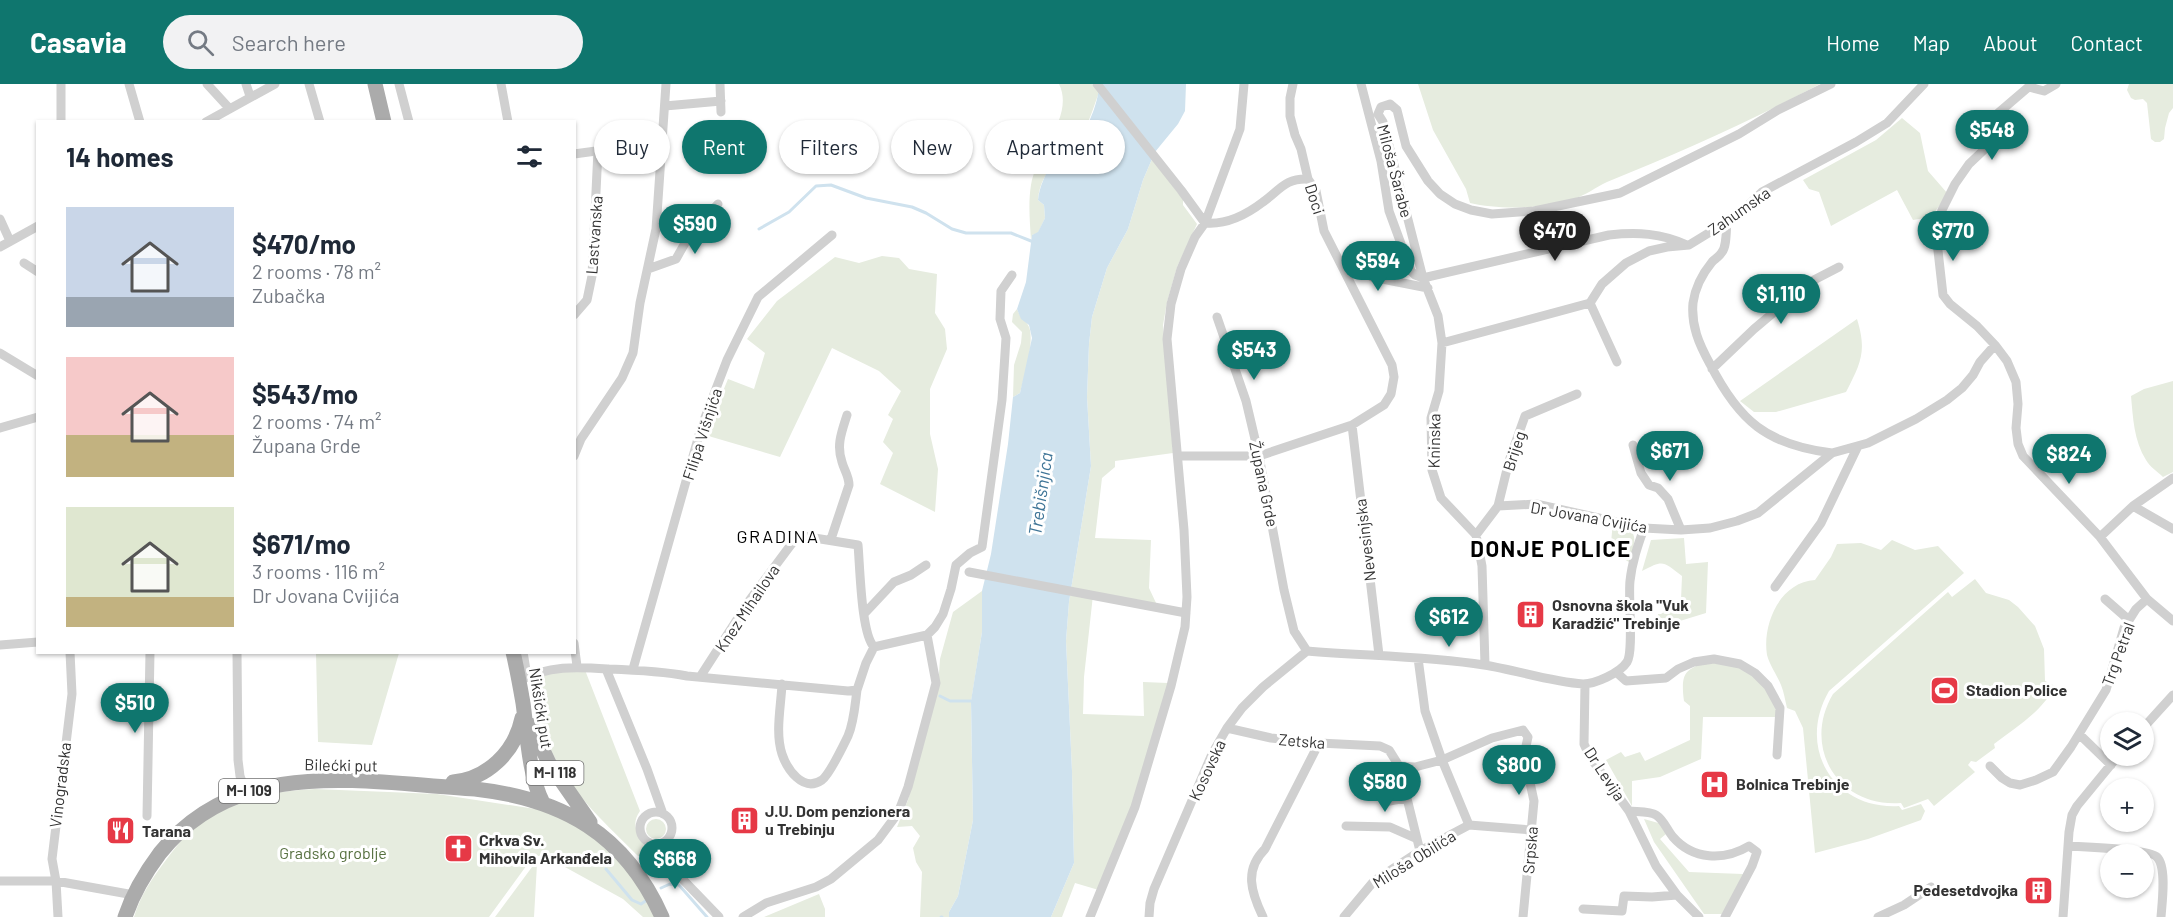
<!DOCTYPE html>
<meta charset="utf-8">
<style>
:root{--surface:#fff;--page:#f2f2f3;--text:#1f2937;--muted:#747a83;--accent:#0f766e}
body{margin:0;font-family:Barlow,sans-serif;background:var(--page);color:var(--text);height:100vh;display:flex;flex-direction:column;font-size:22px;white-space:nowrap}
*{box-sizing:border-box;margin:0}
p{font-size:20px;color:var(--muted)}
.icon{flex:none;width:33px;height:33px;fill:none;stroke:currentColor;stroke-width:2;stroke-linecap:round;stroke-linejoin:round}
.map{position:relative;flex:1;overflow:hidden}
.drawer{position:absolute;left:36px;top:36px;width:540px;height:534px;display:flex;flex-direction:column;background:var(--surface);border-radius:0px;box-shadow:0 2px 4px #0004}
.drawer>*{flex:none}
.hud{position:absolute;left:594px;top:36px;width:570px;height:54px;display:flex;gap:12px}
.tools{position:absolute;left:2100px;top:628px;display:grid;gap:12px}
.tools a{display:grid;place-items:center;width:54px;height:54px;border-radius:50%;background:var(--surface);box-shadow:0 2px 4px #0004;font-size:30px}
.price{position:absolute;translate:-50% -51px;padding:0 14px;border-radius:21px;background:var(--accent);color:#fff;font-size:20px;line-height:39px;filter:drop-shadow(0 2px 3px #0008)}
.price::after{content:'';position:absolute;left:50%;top:36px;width:18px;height:14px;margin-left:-9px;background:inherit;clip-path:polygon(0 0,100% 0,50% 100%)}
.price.current{background:#222;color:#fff}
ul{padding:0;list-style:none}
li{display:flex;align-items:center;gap:18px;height:150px;padding:0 30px}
li span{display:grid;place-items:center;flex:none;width:168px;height:120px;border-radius:0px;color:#555}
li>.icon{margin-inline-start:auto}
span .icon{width:72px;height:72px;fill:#fffc;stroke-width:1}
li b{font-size:26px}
h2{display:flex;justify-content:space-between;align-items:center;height:72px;padding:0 30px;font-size:26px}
.chip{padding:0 21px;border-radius:27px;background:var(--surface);box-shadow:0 2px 4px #0004;font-size:21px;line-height:54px}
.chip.current{background:var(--accent);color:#fff}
header{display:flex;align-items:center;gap:36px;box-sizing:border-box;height:84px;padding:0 30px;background:var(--accent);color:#fff}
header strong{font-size:28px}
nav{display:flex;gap:33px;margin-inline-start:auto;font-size:21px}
.search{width:420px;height:54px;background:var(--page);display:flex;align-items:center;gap:15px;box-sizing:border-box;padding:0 21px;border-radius:33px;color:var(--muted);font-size:22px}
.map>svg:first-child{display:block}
</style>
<header>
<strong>Casavia</strong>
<div class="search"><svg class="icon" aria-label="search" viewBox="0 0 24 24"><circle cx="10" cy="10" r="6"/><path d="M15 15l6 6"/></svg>Search here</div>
<nav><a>Home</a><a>Map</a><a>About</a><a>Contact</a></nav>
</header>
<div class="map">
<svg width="2173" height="833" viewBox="0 0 2173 833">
<rect width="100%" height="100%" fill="#fff"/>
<path fill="#e6ecdf" d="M1059,0H1092L1099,8C1094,22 1089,39 1081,52C1065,76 1041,82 1038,116L1044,121L1045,134L1038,149L1032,151L1031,157C1030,139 1028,119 1031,101C1036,69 1075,32 1059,0Z
M1418,0H1820C1751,37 1679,69 1607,98C1596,103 1586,111 1574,115C1545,125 1499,126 1470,119L1466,105L1433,46Z
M2129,0H2173V24L2169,29L2165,44L2164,55L2160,58H2155L2151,55L2147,19L2143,15L2135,16L2131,14L2127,6Z
M1902,34L1920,49L1928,87L1948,110L1931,133L1913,136L1897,106L1831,142L1819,108L1809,105L1803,96L1876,56Z
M1152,75L1183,115V121L1197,140L1177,183L1167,218L1163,241L1173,369L1115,377V383L1102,394L1095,454L1151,456L1149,504L1157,521L1093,511L1084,593L1083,630L1144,632L1143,598L1168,599L1135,723L1102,807L1075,799L1062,833H1051L1074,779L1072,687L1066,557L1069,518L1091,382L1087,313L1089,260L1092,233L1107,184L1128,145L1143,96Z
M882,172L899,174L909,185L937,190L935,229L945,245L947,265L930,305V350L938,385L935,428L880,400L893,369L883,358L893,335L888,331L901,307L879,287L832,264L780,373L705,351L728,295L754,305L765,269L747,255L777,217L835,173L859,179Z
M1017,225C1021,235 1024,234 1028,241C1036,253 1024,295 1020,309L1013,313L1014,281L1021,259L1022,248L1012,238L1013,230Z
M1857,235C1867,267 1861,279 1846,308L1776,328H1754L1740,317Z
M2173,297V388L2163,393C2158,388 2150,383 2146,376C2134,357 2133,334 2131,312L2144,305Z
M1613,437C1639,446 1637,453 1629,478L1602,462L1611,459Z
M1684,454L1686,480L1708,478L1706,529L1657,544L1658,530H1661L1681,516L1682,492C1662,477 1664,476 1642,487L1651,456Z
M1892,456L1915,466L1938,462L1964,489L1829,607C1796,664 1834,726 1899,722L1902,726L1921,720L1925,727L1921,736L1868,755L1815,769L1803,644L1795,627L1787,624C1785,616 1784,608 1781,601C1777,591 1770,582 1767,571C1762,540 1780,498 1815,496L1831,473L1837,460L1861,459L1881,466Z
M1975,495L1986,509L2009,516L2018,523L2035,542L2044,565L2045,597L2055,602C2042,628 2016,643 1994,660L1995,664L1976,678L1971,677L1968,681L1975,688L1934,722L1928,715L1904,724L1901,719C1839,724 1801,664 1833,610L1948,508L1952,513Z
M982,507V548L971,618L973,736L958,812L949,828V833H920L922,788L916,778L913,764L920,752L912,742L897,743L908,716L938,603L940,575L953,528Z
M316,569H399L372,661L318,658Z
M1713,577C1721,579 1730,580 1737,582C1756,589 1777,613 1777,633H1703L1701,675L1660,693L1632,697V722L1606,676L1621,668L1625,673L1640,668L1645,677L1690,656V622L1684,617C1680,587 1686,584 1713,577Z
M585,586L640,727C627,746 645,752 647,772H638C592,726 554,694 538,628C536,619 531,605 537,597C546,585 571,587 585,586Z
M315,705L437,710L555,728L572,737L621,775L659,833H643L623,815L545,772H537L532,774L489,833H134C140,812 153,793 166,776C172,768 179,759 186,751C219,717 270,707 315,705Z
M1644,735L1662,740L1666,750L1660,755L1689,788L1743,790L1724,830H1704L1654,758Z
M646 745a10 10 0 1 1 20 0a10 10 0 1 1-20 0Z
M537,780L534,833H495L532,783Z
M819,810L825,825V833H764Z"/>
<path fill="#cfe2ee" d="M1099,0H1186L1185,27L1178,40L1155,68L1143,96L1128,145L1107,184L1092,233L1089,260L1087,313L1091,382L1069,518L1066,557L1072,687L1074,779L1051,833H949V828L958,812L973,736L971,617L982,548V507L991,470L1008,360L1013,313L1020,309L1032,254L1029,241L1021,235L1017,225L1026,198L1032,151L1038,148L1045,134L1044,121L1038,116C1039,104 1046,87 1054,78C1063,70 1074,63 1081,52C1090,39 1099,16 1099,0Z"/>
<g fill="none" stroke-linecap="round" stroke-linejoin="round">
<path stroke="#cfe2ee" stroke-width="3" d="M759,145L789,128L816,102L831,101L866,114L912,123L926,129L952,145L966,149H1011L1031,157
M940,612L950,617H971
M606,785L632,816L641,820L647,816
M661,804L670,800L679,801L707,833
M941,833H942"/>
<path stroke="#d0d0d0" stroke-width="9" d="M129,0L140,38
M207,0L229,24
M246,0L250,12
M309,0L320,38
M399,0L409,38
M501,0L508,38
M720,0L721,28
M1097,0L1181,106L1205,139C1226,141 1246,131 1263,118C1280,106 1285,94 1308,95
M1361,0L1381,77L1389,127L1411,187L1415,191L1423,194
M2032,0L1997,30L1992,40L1991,56L1987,63L1969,80L1955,100L1942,126L1936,149L1943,211L1950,220L1977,242L1995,261L2007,277L2016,298L2018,320L2016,344L2018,360L2023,372L2100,453L2147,515L2173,537
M2029,3L2044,7L2056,0
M665,22L721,17
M61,38V0
M206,38L275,0
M574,70L662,58
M0,135L10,157
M1727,137C1726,145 1727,162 1722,168C1720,172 1715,175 1712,178C1703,189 1695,204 1693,219C1691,242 1699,260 1710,280C1739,337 1767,361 1832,369
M0,163L38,142
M1339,176L1354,182L1372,193L1428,204
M24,179L38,188
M648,185L676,175L689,152L718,120
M1423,194L1609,151C1637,148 1661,149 1687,161
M1590,219L1617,278
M574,231L587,216L592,192L598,66
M1217,233L1246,317L1259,372L1284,506L1294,547L1307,567
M1442,259L1590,219L1602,200L1626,179L1649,167L1667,163L1689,161L1738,131L1762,108L1856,58L1887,39L1924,0
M0,269L38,292
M1712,285L1754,245L1810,198L1839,183
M1352,341L1379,571
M0,344L38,333
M1633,361L1641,389L1649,401L1658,404L1668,415L1681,446
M574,372L581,355L622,294L633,269L640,219L656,145L666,0
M1178,372H1259L1352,341L1384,321L1391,310L1394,293L1392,281L1324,147L1316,107L1308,95L1301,65L1295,51L1290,32V14L1293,0
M1498,422L1536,420L1644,444L1681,446L1710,444L1737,437L1758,429L1832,369L1868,359L1916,335L1947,316L1962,304L1973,291L1980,278L1995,261
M2133,422L2173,445
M1476,451L1498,422L1509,377L1525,332L1577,310
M2100,453L2133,422L2173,394
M831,455L849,401C849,392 844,386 842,378C836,361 842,347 847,331
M969,488L1186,529
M1775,503L1821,439L1857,364
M2105,515L2129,536
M864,530L894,498L911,491L926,481
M574,559L577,582
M0,561L38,558
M1307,567C1366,572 1425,572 1484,581C1516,586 1552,598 1583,600C1595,600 1620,589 1627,578C1634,567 1628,514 1630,497C1632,478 1638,461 1644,444
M237,568L238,676L240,692L246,708
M523,568L527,592
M1485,581L1482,482L1476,451L1441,414L1432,386L1431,334L1439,307L1442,259L1438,232L1423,194L1383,38L1378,30L1381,23L1390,20L1397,26L1406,62L1428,97L1440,110L1455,120L1471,126L1492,130L1534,127L1620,109L1739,50L1778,26L1831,0
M606,585L647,685L663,730
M633,585L701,344L727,276L758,213L832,151
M1616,588L1626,597L1666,594L1678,585L1694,578L1714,575L1740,580L1755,589L1768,602L1780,624L1777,671
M700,593L749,517L793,458L802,452L858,461C860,482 861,550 874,563
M519,597C549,581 577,583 609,585C636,586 661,587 687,592L848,607L857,606L866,579L874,563L927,551L935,543L943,530L951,505L956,481L970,469L982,463L1002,316L1006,254L1000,235L1001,207L1012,191
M782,600C781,622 775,649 782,670C787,685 803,709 822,696C830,690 843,662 848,652C854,638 855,621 857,606
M1585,600L1584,660L1590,673L1629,727L1656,782L1677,811L1699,833
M2144,643L2173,611
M1227,644L1271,654L1319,659L1380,662L1389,666L1399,682L1415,683L1442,676L1425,627L1418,574
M2079,650L2111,681
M1399,682L1420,767
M1990,682L2002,694L2010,699L2020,701L2036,696L2053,688L2071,663L2106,606L2124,544L2136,525L2147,515
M1384,718L1406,714
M1629,727C1636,728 1650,727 1656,731C1664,736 1667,746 1673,753C1693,776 1724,777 1749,762L1757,768L1752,782L1725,833
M640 744a16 16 0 1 1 32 0a16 16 0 1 1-32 0Z
M147,732L150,568
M1469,741L1442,676L1492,654L1523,646L1528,653L1524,671L1534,717L1523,833
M1346,742L1390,743L1415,754
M654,761L662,774L719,833
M2068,762C2083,763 2150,765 2157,773C2167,783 2162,819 2161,833
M0,797H56L134,811
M1583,825L1622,827L1624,812L1652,813L1677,811
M58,833L56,797L52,775L72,610L70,568
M743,833L766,819L816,803L831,795L878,756L898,729L908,703L936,599L927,551
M1090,833L1135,723L1171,602L1185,543L1187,513L1184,446L1167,255L1171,220L1181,185L1195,153L1205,139L1240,45L1244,0
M1149,833L1150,819L1154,805L1212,670L1227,644L1242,624L1263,603L1307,567
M1263,833C1251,808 1244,786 1265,765L1319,659
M1344,833L1374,797L1420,767L1469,741L1531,746
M1878,833L1904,821L1931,803
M2063,833L2069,748L2072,731L2077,722L2118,672"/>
<path stroke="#ababab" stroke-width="15" d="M375,0L384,38
M513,568C517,585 520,602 523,619C527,648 529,693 543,719
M531,641L549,679L590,738
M453,698C487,695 515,668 522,634
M125,833C133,809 145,789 160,769C239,670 365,699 475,705C563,715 625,750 662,833"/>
</g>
<defs>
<symbol id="building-square" viewBox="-11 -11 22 22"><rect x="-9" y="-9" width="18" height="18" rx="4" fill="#e63946" stroke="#fff"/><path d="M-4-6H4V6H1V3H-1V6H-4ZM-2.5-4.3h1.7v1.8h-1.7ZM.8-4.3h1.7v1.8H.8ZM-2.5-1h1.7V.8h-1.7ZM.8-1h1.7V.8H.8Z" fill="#fff"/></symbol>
<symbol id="stadium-square" viewBox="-11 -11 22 22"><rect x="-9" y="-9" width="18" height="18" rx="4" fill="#e63946" stroke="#fff"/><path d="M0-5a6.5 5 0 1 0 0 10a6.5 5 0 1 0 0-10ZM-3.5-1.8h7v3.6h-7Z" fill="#fff"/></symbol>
<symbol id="hospital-square" viewBox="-11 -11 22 22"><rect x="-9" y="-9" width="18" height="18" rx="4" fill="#e63946" stroke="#fff"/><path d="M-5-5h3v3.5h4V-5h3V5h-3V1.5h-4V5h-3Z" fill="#fff"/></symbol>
<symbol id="restaurant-square" viewBox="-11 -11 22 22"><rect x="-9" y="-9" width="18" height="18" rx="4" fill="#e63946" stroke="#fff"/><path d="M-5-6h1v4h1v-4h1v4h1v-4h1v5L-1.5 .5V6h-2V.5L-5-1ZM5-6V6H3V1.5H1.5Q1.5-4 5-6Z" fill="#fff"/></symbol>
<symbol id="church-square" viewBox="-11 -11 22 22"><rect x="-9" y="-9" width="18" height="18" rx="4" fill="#e63946" stroke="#fff"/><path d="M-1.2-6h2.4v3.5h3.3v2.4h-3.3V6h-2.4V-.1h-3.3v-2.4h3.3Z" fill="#fff"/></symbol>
</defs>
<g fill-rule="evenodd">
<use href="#building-square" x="1514" y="514" width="33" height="33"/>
<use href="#stadium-square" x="1928" y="590" width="33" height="33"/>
<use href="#hospital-square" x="1698" y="684" width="33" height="33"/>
<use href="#building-square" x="728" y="720" width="33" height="33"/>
<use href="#restaurant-square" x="104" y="730" width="33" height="33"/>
<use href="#church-square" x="442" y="748" width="33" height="33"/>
<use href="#building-square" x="2022" y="790" width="33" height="33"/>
</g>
<g text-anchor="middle" stroke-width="6" stroke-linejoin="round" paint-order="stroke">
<g fill="#fff" stroke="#707070" stroke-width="1.5">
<rect x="526.5" y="677" width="57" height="24" rx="4.5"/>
<rect x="219" y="695" width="60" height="24" rx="4.5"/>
</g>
<g font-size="15" font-weight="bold" fill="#333">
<text x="555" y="694">M-I 118</text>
<text x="249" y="712">M-I 109</text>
</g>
<g font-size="16" fill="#333" stroke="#fff">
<text transform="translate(1395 87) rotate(75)" y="6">Miloša Šarabe</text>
<text transform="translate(1315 115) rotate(72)" y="6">Doci</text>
<text transform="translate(1739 127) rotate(-35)" y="6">Zahumska</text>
<text transform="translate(594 151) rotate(-86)" y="6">Lastvanska</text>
<text transform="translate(702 350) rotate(-72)" y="6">Filipa Višnjića</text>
<text transform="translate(1434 357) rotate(-89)" y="6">Kninska</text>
<text transform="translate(1514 367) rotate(-72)" y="6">Brijeg</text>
<text transform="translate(1264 400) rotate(78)" y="6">Župana Grde</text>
<text transform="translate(1589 433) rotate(10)" y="6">Dr Jovana Cvijića</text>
<text transform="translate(1365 456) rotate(-97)" y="6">Nevesinjska</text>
<text transform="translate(747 524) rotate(-56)" y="6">Knez Mihailova</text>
<text transform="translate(2118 570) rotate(-70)" y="6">Trg Petral</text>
<text transform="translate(541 624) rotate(81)" y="6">Nikšićki put</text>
<text transform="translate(1302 657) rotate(5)" y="6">Zetska</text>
<text transform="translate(341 681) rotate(1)" y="6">Bilećki put</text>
<text transform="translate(1207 686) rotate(-65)" y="6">Kosovska</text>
<text transform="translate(1605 690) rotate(57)" y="6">Dr Levija</text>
<text transform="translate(60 701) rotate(-83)" y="6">Vinogradska</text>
<text transform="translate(1530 766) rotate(-85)" y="6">Srpska</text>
<text transform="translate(1414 775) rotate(-32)" y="6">Miloša Obilića</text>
</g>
<g font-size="16" font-weight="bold" fill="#333" stroke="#fff" text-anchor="start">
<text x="1552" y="527">Osnovna škola "Vuk<tspan x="1552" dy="18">Karadžić" Trebinje</tspan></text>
<text x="1966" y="612">Stadion Police</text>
<text x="1736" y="706">Bolnica Trebinje</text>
<text x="765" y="733">J.U. Dom penzionera<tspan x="765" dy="18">u Trebinju</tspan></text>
<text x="142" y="753">Tarana</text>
<text x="479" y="762">Crkva Sv.<tspan x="479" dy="18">Mihovila Arkanđela</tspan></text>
<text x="2018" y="812" text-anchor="end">Pedesetdvojka</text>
</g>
<g font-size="16" fill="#56703f" stroke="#fff">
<text x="333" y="775">Gradsko groblje</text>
</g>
<g font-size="18" font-style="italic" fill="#3f7597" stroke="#fff">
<text transform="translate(1041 410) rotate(-82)" y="6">Trebišnjica</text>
</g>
<g font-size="18" letter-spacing="1.5" fill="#000" stroke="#fff">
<text x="778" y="459">GRADINA</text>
</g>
<g font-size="22" font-weight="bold" letter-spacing="1.5" fill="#000" stroke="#fff">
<text x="1551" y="473">DONJE POLICE</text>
</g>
</g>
</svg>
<div class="tools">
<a><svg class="icon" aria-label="layers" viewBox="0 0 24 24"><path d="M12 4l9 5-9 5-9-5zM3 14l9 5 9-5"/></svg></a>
<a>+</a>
<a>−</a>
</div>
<b class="price" style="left:1992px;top:77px">$548</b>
<b class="price" style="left:695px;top:171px">$590</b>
<b class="price current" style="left:1555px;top:178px">$470</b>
<b class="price" style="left:1953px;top:178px">$770</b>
<b class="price" style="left:1378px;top:208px">$594</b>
<b class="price" style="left:1781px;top:241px">$1,110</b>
<b class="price" style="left:1254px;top:297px">$543</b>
<b class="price" style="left:1670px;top:398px">$671</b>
<b class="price" style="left:2069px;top:401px">$824</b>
<b class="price" style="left:1449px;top:564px">$612</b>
<b class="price" style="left:135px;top:650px">$510</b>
<b class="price" style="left:1519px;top:712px">$800</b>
<b class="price" style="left:1385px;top:729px">$580</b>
<b class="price" style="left:675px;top:806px">$668</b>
<div class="hud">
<a class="chip">Buy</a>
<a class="chip current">Rent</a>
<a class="chip">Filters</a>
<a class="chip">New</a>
<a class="chip">Apartment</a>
</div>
<section class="drawer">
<h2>14 homes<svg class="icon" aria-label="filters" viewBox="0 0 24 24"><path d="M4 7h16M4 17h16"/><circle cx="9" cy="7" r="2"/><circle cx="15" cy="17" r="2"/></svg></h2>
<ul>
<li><span style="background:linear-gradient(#c9d6e8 75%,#9aa5b1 0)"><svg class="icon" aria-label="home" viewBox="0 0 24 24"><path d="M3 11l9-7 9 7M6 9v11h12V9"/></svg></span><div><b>$470/mo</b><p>2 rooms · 78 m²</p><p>Zubačka</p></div></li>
<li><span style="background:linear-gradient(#f6c9c9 65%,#c2b280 0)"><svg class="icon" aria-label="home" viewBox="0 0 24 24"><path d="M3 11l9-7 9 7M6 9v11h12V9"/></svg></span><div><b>$543/mo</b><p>2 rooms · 74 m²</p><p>Župana Grde</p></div></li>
<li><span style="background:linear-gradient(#dfe7d0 75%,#c2b280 0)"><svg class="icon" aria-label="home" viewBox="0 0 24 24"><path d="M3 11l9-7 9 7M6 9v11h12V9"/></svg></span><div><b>$671/mo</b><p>3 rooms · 116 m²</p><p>Dr Jovana Cvijića</p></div></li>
</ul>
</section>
</div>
